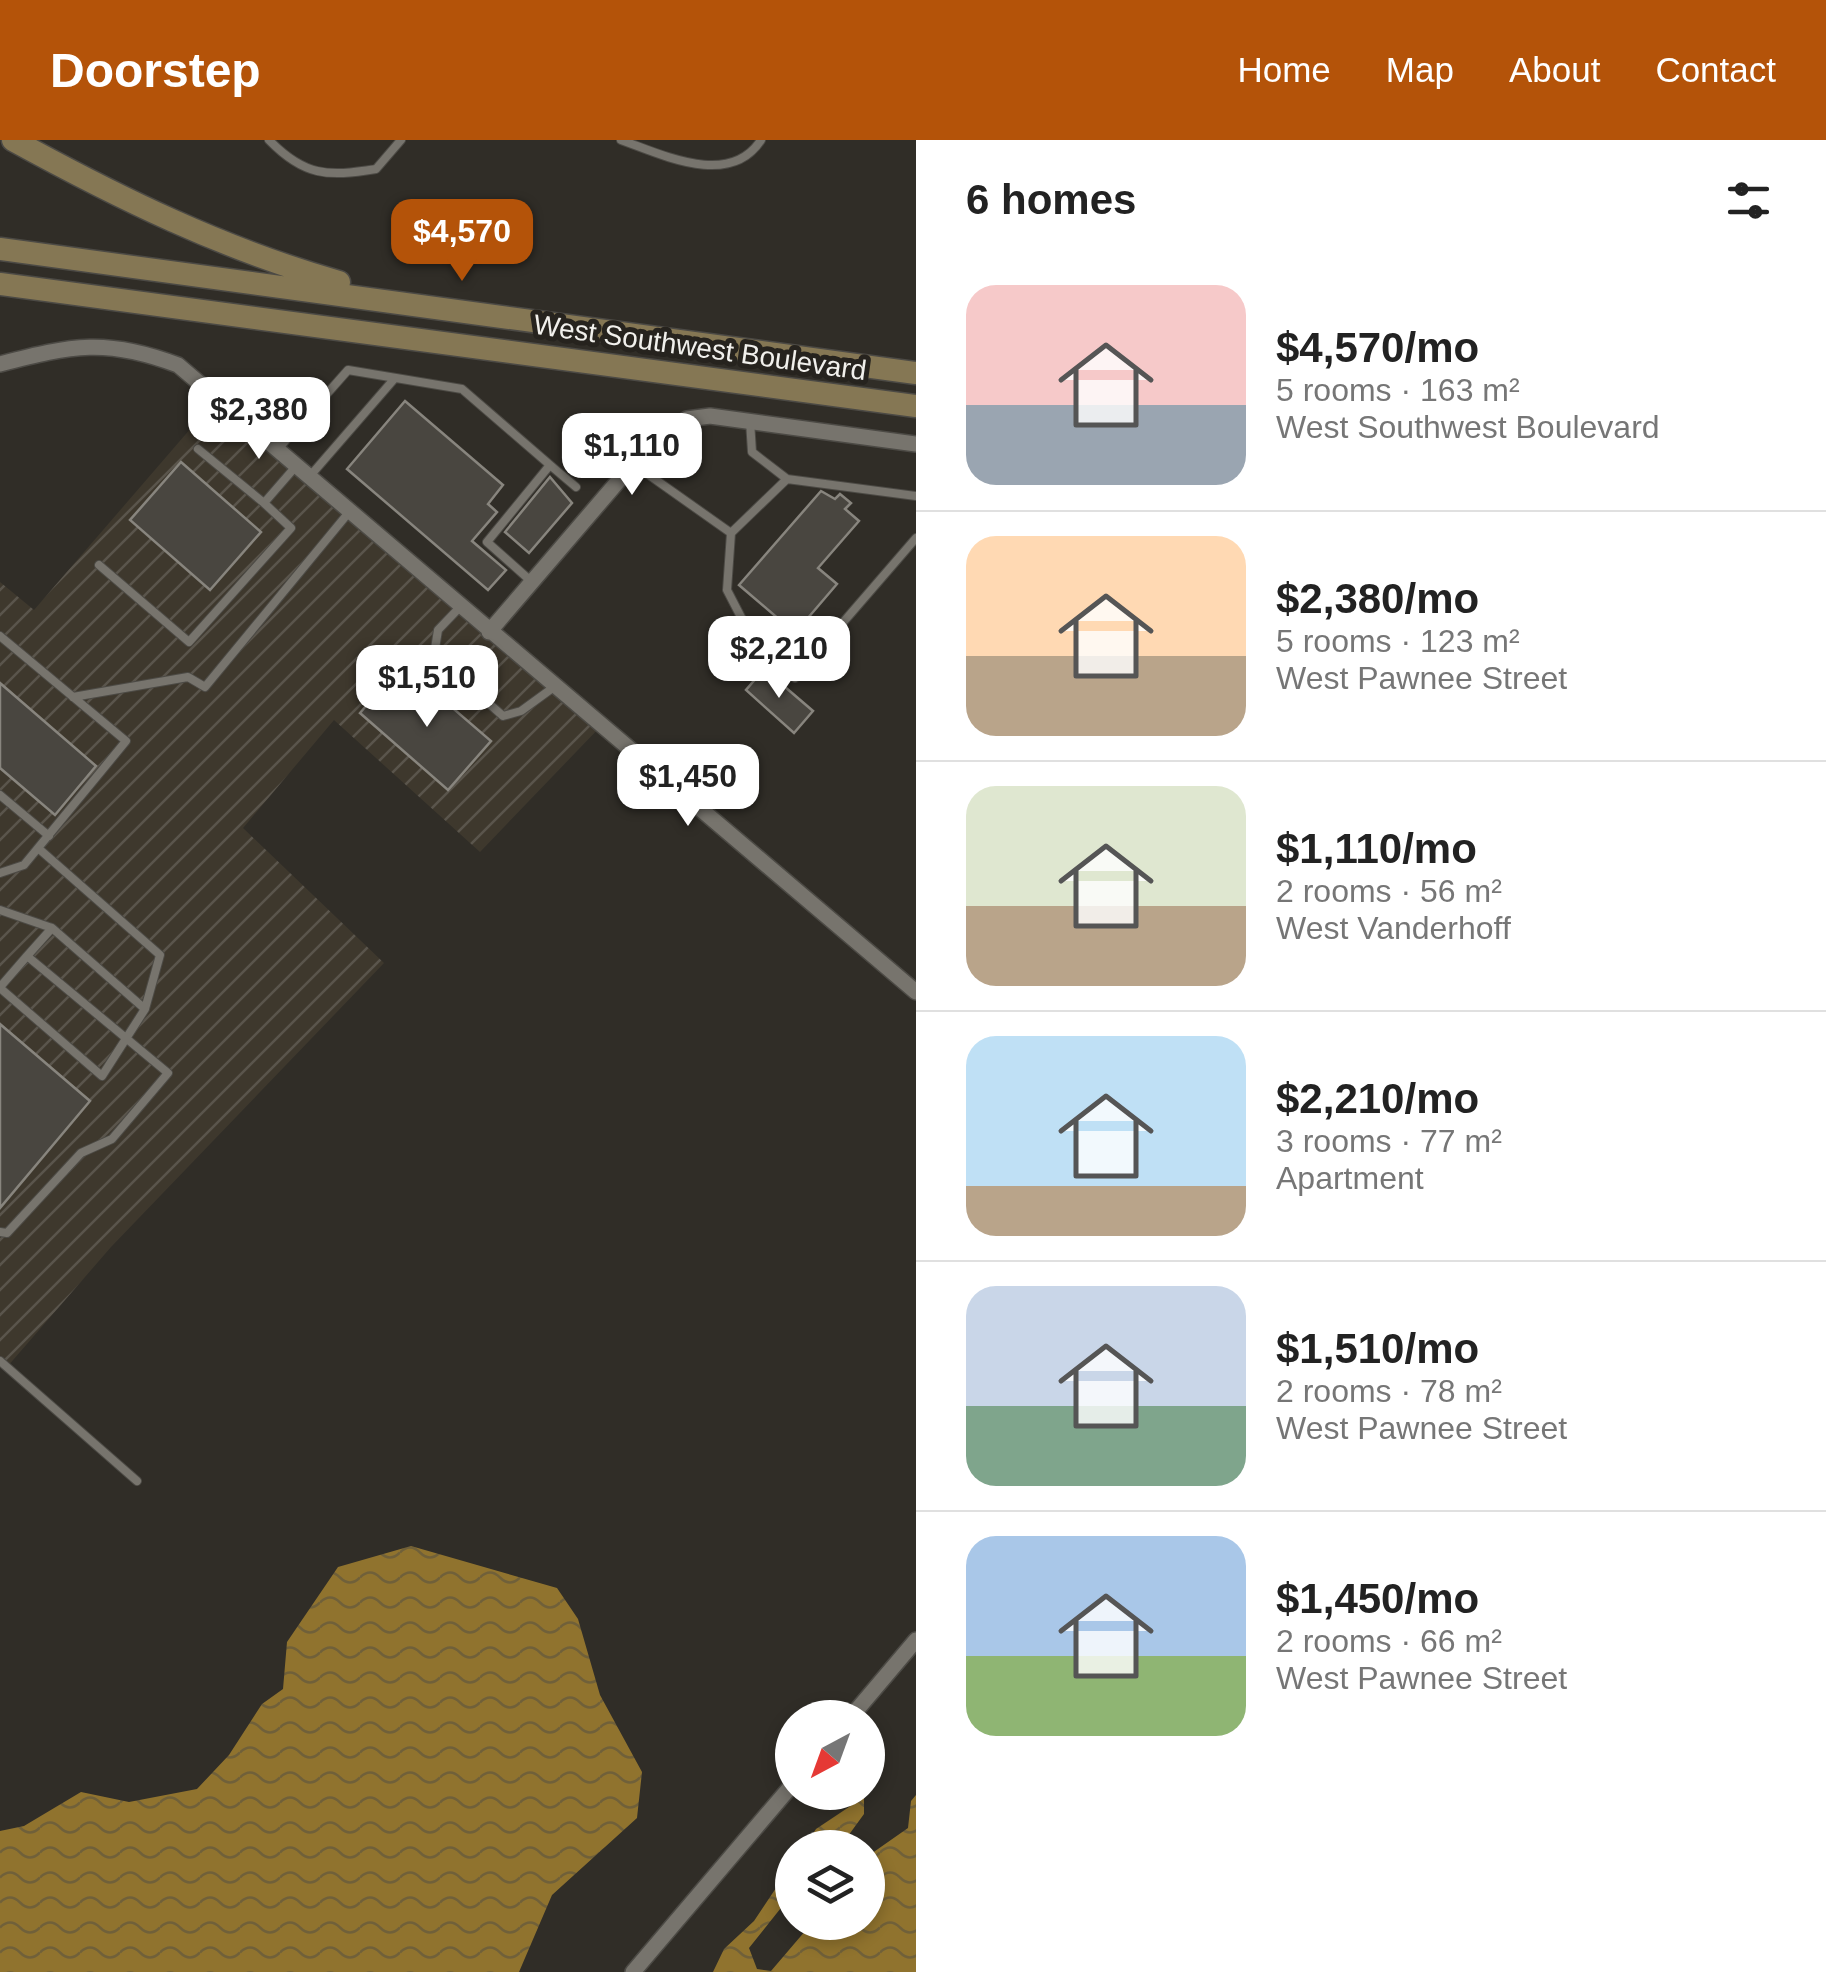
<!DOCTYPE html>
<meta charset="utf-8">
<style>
:root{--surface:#fff;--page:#f2f2f2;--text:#222;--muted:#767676;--line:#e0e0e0;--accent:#b45309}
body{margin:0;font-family:Helvetica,sans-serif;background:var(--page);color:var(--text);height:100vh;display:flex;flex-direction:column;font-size:38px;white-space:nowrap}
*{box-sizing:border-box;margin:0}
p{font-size:32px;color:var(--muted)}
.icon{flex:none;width:55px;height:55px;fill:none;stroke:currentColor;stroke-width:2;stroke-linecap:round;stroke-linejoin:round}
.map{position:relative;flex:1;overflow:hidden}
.drawer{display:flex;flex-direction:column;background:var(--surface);width:910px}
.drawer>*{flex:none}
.needle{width:65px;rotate:221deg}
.tools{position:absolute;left:775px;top:1560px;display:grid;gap:20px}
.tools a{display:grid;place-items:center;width:110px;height:110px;border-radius:50%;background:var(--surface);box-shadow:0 5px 15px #0003;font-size:50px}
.price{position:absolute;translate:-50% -85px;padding:0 22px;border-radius:20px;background:#fff;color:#222;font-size:32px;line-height:65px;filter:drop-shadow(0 2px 5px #0008)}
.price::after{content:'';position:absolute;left:50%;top:60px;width:30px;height:22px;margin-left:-15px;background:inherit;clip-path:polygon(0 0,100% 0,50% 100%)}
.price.on{background:var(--accent);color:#fff}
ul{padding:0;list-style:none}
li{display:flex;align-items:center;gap:30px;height:250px;padding:0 50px}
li+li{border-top:2px solid var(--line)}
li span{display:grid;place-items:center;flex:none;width:280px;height:200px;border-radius:30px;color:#555}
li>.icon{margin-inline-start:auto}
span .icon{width:120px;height:120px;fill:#fffc;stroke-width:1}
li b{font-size:42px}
h2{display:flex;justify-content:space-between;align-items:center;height:120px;padding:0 50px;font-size:42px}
header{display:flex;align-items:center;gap:60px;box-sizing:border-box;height:140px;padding:0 50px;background:var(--accent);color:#fff}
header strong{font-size:48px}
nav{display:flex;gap:55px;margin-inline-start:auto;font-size:35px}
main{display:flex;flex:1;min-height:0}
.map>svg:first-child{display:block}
</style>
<header>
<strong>Doorstep</strong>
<nav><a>Home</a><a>Map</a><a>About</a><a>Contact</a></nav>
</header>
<main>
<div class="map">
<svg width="916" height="1832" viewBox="0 0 916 1832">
<defs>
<pattern id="industrial-furrows" width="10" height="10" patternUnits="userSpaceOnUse" patternTransform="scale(2.5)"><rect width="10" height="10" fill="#3e382d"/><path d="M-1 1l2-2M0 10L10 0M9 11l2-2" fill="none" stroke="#5a554c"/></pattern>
<pattern id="water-waves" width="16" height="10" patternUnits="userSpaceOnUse" patternTransform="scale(2.5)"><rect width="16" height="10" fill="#90732e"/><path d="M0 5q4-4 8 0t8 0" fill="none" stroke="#706039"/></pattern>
</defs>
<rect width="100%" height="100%" fill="#302d27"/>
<path fill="url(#industrial-furrows)" d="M217,258L601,586L480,712L334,580L243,688L384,823L111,1107L7,1227L0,1221V442L34,470Z"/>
<path fill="url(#water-waves)" d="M411,1406L557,1448L578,1479L600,1555L642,1632L637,1678L552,1755L519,1832H0V1691L24,1686L81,1652L129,1662L197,1649L229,1615L262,1564L283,1549L287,1502L338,1427Z
M916,1655V1832H713L724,1809L754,1781L792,1724V1754L749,1808L757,1829L771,1831L812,1783L868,1782V1716L908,1688L911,1661Z
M864,1657V1674L840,1707H804L816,1689Z"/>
<path fill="#494640" stroke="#88857e" stroke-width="2.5" d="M405,261L503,345L488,364L497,372L472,401L506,430L488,450L347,329Z
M181,322L261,392L210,450L130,380Z
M550,337L572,363L529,413L505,392Z
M821,351L835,359L840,354L851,363L845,369L859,381L818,428L837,444L795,493L739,445Z
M764,529L813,571L794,593L746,550Z
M412,533L491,601L448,650L360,573L383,546L394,555Z
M0,543L96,626L55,675L0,628Z
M0,884L90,961L0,1068Z"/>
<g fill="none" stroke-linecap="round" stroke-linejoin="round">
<defs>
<path id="service" d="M269,0C304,36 327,37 376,29L401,0
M621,0C663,15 730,48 761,0
M198,309L264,363L297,325
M278,309L348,230L462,249L550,325L487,402L532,442
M632,323L731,393L787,339L752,312L750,281
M550,325L576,347
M310,336L395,238
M787,339L916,356
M731,393L727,450L757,508L795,538L916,398
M99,425L189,502L291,388L264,363
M460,467L438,490L434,515L503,576L521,571L554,547
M0,496L126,601L24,725L0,733
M73,557L188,537L205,547L350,371
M0,655L49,696
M38,708L160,815L145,869
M0,770L52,788L145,869L102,936L0,848
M27,816L52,788
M0,847L27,816L168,933L112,999L81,1013L7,1093L0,1092
M0,1221L137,1341"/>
<path id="minor" d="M0,224C72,205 107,198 178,225L916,852
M489,492L650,304L687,279L710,276L916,304
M850,1578L916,1500
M633,1832L792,1645"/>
<path id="secondary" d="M13,0C119,58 223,109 339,142
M0,109L916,233
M0,144L916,266"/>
</defs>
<use href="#service" stroke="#4c4a45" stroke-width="10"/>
<use href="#minor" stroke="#4c4a45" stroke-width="18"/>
<use href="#secondary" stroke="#4c4a45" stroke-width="25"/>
<use href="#service" stroke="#77746d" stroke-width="8"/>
<use href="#minor" stroke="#77746d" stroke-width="15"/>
<use href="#secondary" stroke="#857754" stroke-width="22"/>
</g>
<g text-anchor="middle" stroke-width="10" stroke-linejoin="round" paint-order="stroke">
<g font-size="28" fill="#f1f0ec" stroke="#26231e">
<text transform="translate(700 207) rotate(8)" y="10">West Southwest Boulevard</text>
</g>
</g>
</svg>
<div class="tools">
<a><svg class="needle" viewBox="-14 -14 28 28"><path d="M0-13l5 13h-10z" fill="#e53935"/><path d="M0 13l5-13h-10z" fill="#767676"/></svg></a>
<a><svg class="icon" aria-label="layers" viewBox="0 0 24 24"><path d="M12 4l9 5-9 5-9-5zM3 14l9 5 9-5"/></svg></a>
</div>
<b class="price on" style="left:462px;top:144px">$4,570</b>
<b class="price" style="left:259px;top:322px">$2,380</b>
<b class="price" style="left:632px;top:358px">$1,110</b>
<b class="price" style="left:779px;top:561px">$2,210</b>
<b class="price" style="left:427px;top:590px">$1,510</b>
<b class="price" style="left:688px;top:689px">$1,450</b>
</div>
<section class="drawer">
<h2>6 homes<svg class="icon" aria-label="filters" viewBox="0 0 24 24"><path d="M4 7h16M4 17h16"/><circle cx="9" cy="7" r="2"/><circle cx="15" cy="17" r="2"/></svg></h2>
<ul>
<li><span style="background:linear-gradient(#f6c9c9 60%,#9aa5b1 0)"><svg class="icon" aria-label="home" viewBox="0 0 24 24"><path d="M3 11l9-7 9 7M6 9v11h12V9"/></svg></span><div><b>$4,570/mo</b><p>5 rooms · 163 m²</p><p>West Southwest Boulevard</p></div></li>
<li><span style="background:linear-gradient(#ffd9b3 60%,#b9a48a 0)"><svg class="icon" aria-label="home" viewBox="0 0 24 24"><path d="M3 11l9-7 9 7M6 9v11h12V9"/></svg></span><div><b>$2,380/mo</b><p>5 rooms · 123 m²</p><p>West Pawnee Street</p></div></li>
<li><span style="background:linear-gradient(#dfe7d0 60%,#b9a48a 0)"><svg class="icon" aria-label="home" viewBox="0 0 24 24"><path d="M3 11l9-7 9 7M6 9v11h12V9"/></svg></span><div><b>$1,110/mo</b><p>2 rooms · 56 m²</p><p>West Vanderhoff</p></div></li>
<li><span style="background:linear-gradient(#bfe0f5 75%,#b9a48a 0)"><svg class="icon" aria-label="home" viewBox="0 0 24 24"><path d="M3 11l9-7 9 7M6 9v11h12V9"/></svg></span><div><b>$2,210/mo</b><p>3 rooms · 77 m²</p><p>Apartment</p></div></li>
<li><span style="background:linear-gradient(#c9d6e8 60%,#7fa58c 0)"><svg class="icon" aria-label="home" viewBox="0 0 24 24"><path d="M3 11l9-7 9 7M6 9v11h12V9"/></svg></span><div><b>$1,510/mo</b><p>2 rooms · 78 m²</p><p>West Pawnee Street</p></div></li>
<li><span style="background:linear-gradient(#a9c7e8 60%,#8fb573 0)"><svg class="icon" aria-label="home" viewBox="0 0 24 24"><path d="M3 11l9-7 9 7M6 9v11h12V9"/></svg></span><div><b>$1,450/mo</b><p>2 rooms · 66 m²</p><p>West Pawnee Street</p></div></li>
</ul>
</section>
</main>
